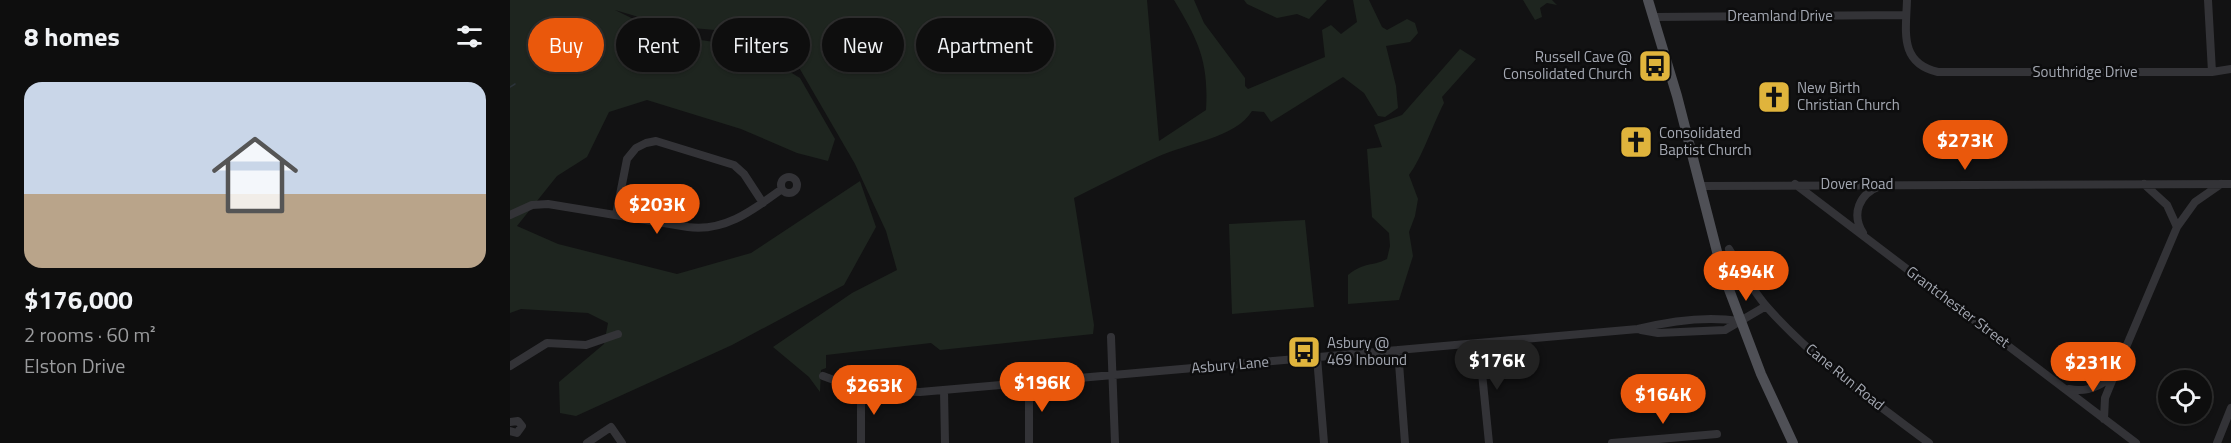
<!DOCTYPE html>
<meta charset="utf-8">
<style>
:root{--surface:#0e0e0e;--page:#171717;--text:#f1f3f6;--muted:#9b9c9e;--line:#2e2e2e;--accent:#ea580c}
body{margin:0;font-family:"Titillium Web",sans-serif;background:var(--page);color:var(--text);height:100vh;display:flex;flex-direction:column;font-size:22px;white-space:nowrap}
*{box-sizing:border-box;margin:0}
p{font-size:20px;color:var(--muted)}
.icon{flex:none;width:33px;height:33px;fill:none;stroke:currentColor;stroke-width:2;stroke-linecap:round;stroke-linejoin:round}
.map{position:relative;flex:1;overflow:hidden}
.panel{display:flex;flex-direction:column;background:var(--surface);width:510px}
.panel>*{flex:none}
.hud{position:absolute;left:18px;top:18px;width:570px;height:54px;display:flex;gap:12px}
.tools{position:absolute;left:1648px;top:370px;display:grid;gap:12px}
.tools a{display:grid;place-items:center;width:54px;height:54px;border-radius:50%;background:var(--surface);box-shadow:0 2px 4px #0004,0 0 0 2px var(--line);font-size:30px}
.price{position:absolute;translate:-50% -51px;padding:0 14px;border-radius:21px;background:var(--accent);color:#fff;font-size:20px;line-height:39px;filter:drop-shadow(0 2px 3px #0008)}
.price::after{content:'';position:absolute;left:50%;top:36px;width:18px;height:14px;margin-left:-9px;background:inherit;clip-path:polygon(0 0,100% 0,50% 100%)}
.price.selected{background:#222;color:#fff}
ul{padding:0;list-style:none}
li{display:grid;align-content:center;gap:12px;height:318px;padding:0 24px}
li span{display:grid;place-items:center;height:186px;border-radius:18px;color:#555}
li>.icon{margin-inline-start:auto}
span .icon{width:108px;height:108px;fill:#fffc;stroke-width:1}
li b{font-size:26px}
h2{display:flex;justify-content:space-between;align-items:center;height:72px;padding:0 24px;font-size:26px}
.chip{padding:0 21px;border-radius:27px;background:var(--surface);box-shadow:0 2px 4px #0004,0 0 0 2px var(--line);font-size:21px;line-height:54px}
.chip.selected{background:var(--accent);color:#fff}
main{display:flex;flex:1;min-height:0}
.map>svg:first-child{display:block}
</style>
<main>
<section class="panel">
<h2>8 homes<svg class="icon" aria-label="filters" viewBox="0 0 24 24"><path d="M4 7h16M4 17h16"/><circle cx="9" cy="7" r="2"/><circle cx="15" cy="17" r="2"/></svg></h2>
<ul>
<li><span style="background:linear-gradient(#c9d6e8 60%,#b9a48a 0)"><svg class="icon" aria-label="home" viewBox="0 0 24 24"><path d="M3 11l9-7 9 7M6 9v11h12V9"/></svg></span><div><b>$176,000</b><p>2 rooms · 60 m²</p><p>Elston Drive</p></div></li>
</ul>
</section>
<div class="map">
<svg width="1721" height="443" viewBox="0 0 1721 443">
<rect width="100%" height="100%" fill="#121213"/>
<path fill="#1e251f" d="M0,0H637L649,141L696,110C699,61 688,40 664,0H684L694,23L735,78V86L738,89L815,57L812,30L821,25L831,34L847,22L843,0H859L872,27L877,30L897,19L905,23L908,33L900,42L876,46L886,86L888,108L875,117L868,116L854,93L833,77L761,122L754,112L742,111C726,138 674,144 647,157C619,170 592,184 564,198L584,325L583,334L430,350L421,343L316,355V368L311,370L310,392L299,377L263,347L342,293L387,270L376,231L345,164L287,64L249,42L217,31L159,26L105,10L156,35L239,47L290,78L325,139L318,161L287,153L231,129L137,100L99,112L77,157L47,176L7,226L48,244L167,274L241,253L350,181L366,227L334,285L222,345L66,416L50,413L49,382L94,344L98,323L78,313L11,309L0,313Z
M734,0H817L799,19L787,14L767,18L737,4Z
M1013,0H1042L1047,5L1037,3L1030,8L1032,17L1025,20Z
M950,49L966,59L932,97L934,103C923,124 912,158 899,175L908,199L905,216L899,232L903,256L889,300L838,304V275C856,261 861,267 877,259L880,246L879,233L862,217L857,149L872,147L864,125L892,115Z
M795,220L804,307L722,314L719,224Z"/>
<g fill="none" stroke-linecap="round" stroke-linejoin="round">
<path stroke="#2c333a" stroke-width="1.5" d="M0,87L5,84"/>
<path stroke="#333337" stroke-width="8" d="M1397,0C1396,32 1389,63 1428,72H1702L1721,69
M1698,0L1702,72
M1143,17L1396,15
M271 185a8 8 0 1 1 16 0a8 8 0 1 1-16 0Z
M1285,184L1626,443
M1190,186L1721,184
M0,215L22,205L38,204L178,227C215,232 243,210 272,189
M106,215L117,159L126,148L136,143L146,141L224,165L234,174L253,203
M1667,227L1685,202L1711,184
M1353,233C1341,214 1349,194 1370,186
M1219,249C1231,269 1242,290 1257,307C1304,360 1363,401 1419,443
M1131,330L1148,333L1215,330L1256,306
M601,337L605,443
M969,343L979,443
M888,350L895,443
M807,357L814,443
M0,366L37,343L76,345L108,334
M313,376L351,390L410,392L1128,329C1160,321 1197,316 1229,321
M519,383V443
M1559,389C1577,393 1592,386 1605,373L1667,227L1657,205L1634,184
M434,390L435,443
M1594,419L1595,398L1604,376
M0,422L8,421L12,426L7,433L0,431
M77,443L101,427L112,443
M351,443V390
M1102,443L1207,434
M1707,443L1721,408"/>
<path stroke="#4f5056" stroke-width="10" d="M1138,0L1167,96L1212,271L1251,374L1283,443"/>
</g>
<defs>
<symbol id="bus-square" viewBox="-11 -11 22 22"><rect x="-9" y="-9" width="18" height="18" rx="4" fill="#e0b43c" stroke="#0d0d0e"/><path d="M-5-6H5V4H4V6H2V4H-2V6H-4V4H-5ZM-3.5-4V0h7V-4ZM-3.5 1.2v1.5H-2V1.2ZM2 1.2v1.5H3.5V1.2Z" fill="#111"/></symbol>
<symbol id="church-square" viewBox="-11 -11 22 22"><rect x="-9" y="-9" width="18" height="18" rx="4" fill="#e0b43c" stroke="#0d0d0e"/><path d="M-1.2-6h2.4v3.5h3.3v2.4h-3.3V6h-2.4V-.1h-3.3v-2.4h3.3Z" fill="#111"/></symbol>
</defs>
<g fill-rule="evenodd">
<use href="#bus-square" x="1126" y="47" width="38" height="38"/>
<use href="#church-square" x="1245" y="78" width="38" height="38"/>
<use href="#church-square" x="1107" y="123" width="38" height="38"/>
<use href="#bus-square" x="775" y="333" width="38" height="38"/>
</g>
<g text-anchor="middle" stroke-width="5" stroke-linejoin="round" paint-order="stroke">
<g font-size="15" fill="#a4a8b2" stroke="#0d0d0e">
<text x="1270" y="21">Dreamland Drive</text>
<text x="1575" y="77">Southridge Drive</text>
<text x="1347" y="189">Dover Road</text>
<text transform="translate(1448 307) rotate(37)" y="5">Grantchester Street</text>
<text transform="translate(720 365) rotate(-5)" y="5">Asbury Lane</text>
<text transform="translate(1335 377) rotate(39)" y="5">Cane Run Road</text>
</g>
<g font-size="15" fill="#a4a8b2" stroke="#0d0d0e" text-anchor="start">
<text x="1122" y="62" text-anchor="end">Russell Cave @<tspan x="1122" dy="17">Consolidated Church</tspan></text>
<text x="1287" y="93">New Birth<tspan x="1287" dy="17">Christian Church</tspan></text>
<text x="1149" y="138">Consolidated<tspan x="1149" dy="17">Baptist Church</tspan></text>
<text x="817" y="348">Asbury @<tspan x="817" dy="17">469 Inbound</tspan></text>
</g>
</g>
</svg>
<div class="tools">
<a><svg class="icon" aria-label="locate" viewBox="0 0 24 24"><circle cx="12" cy="12" r="6"/><path d="M12 2v4M12 18v4M2 12h4M18 12h4"/></svg></a>
</div>
<b class="price" style="left:1455px;top:171px">$273K</b>
<b class="price" style="left:147px;top:235px">$203K</b>
<b class="price" style="left:1236px;top:302px">$494K</b>
<b class="price selected" style="left:987px;top:391px">$176K</b>
<b class="price" style="left:1583px;top:393px">$231K</b>
<b class="price" style="left:532px;top:413px">$196K</b>
<b class="price" style="left:364px;top:416px">$263K</b>
<b class="price" style="left:1153px;top:425px">$164K</b>
<div class="hud">
<a class="chip selected">Buy</a>
<a class="chip">Rent</a>
<a class="chip">Filters</a>
<a class="chip">New</a>
<a class="chip">Apartment</a>
</div>
</div>
</main>
